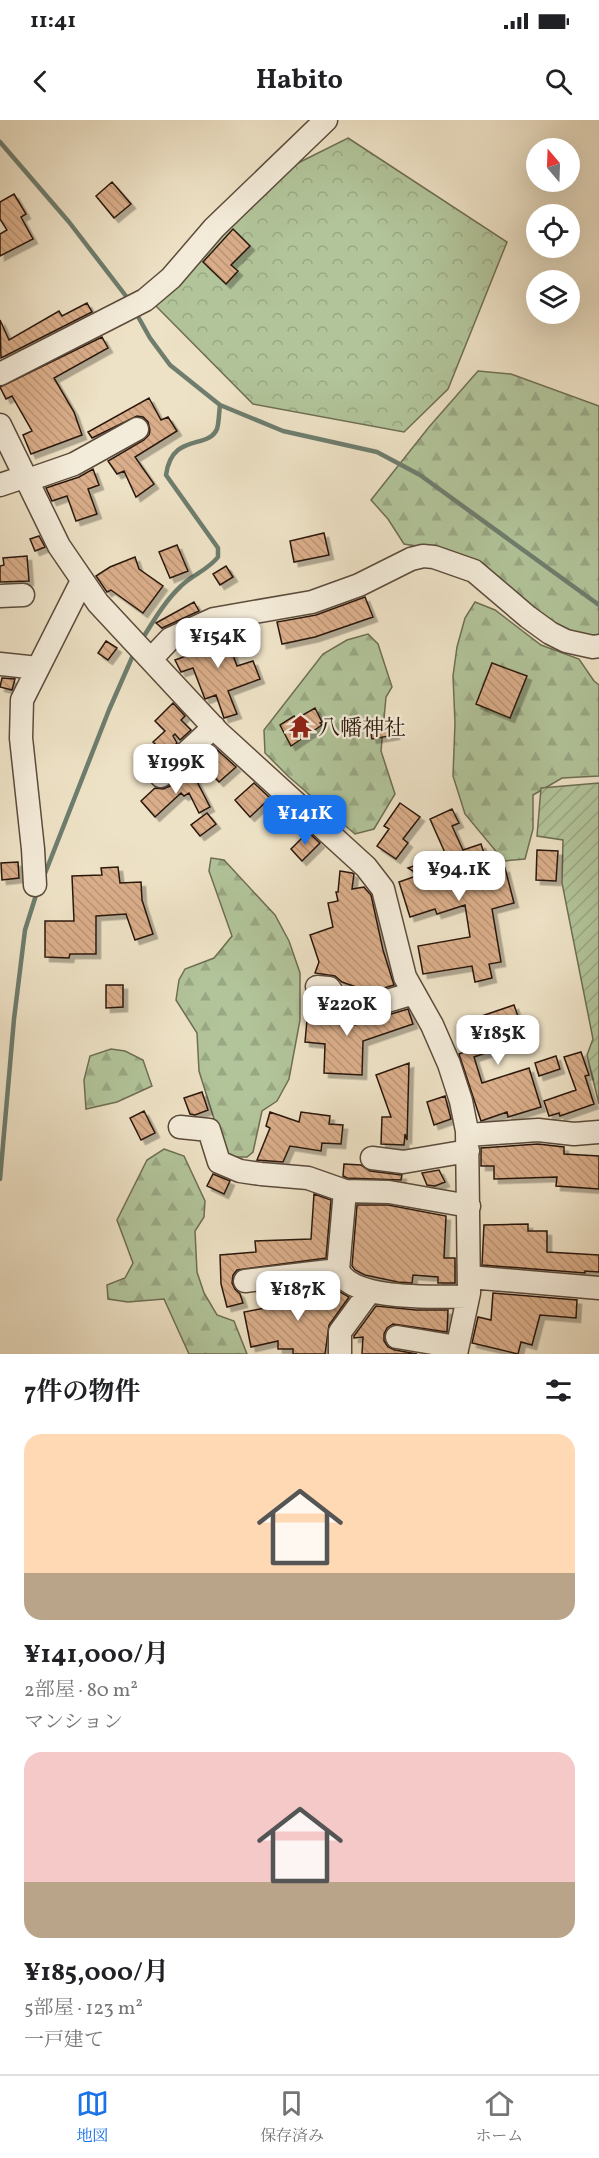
<!DOCTYPE html>
<html lang="ja">
<meta charset="utf-8">
<style>
:root{--surface:#fff;--page:#f6f6f6;--text:#202124;--muted:#757577;--line:#e0e0e0;--accent:#1a73e8}
body{margin:0;font-family:Vollkorn,"Noto Serif JP",serif;background:var(--page);color:var(--text);height:100vh;display:flex;flex-direction:column;font-size:22px;white-space:nowrap}
*{box-sizing:border-box;margin:0}
p{font-size:20px;color:var(--muted)}
.icon{flex:none;width:33px;height:33px;fill:none;stroke:currentColor;stroke-width:2;stroke-linecap:round;stroke-linejoin:round}
.map{position:relative;height:1234px;overflow:hidden}
.side{display:flex;flex-direction:column;background:var(--surface);flex:1}
.side>*{flex:none}
.needle{width:39px;rotate:341deg}
.fabs{position:absolute;left:526px;top:18px;display:grid;gap:12px}
.fabs a{display:grid;place-items:center;width:54px;height:54px;border-radius:50%;background:var(--surface);box-shadow:0 6px 24px #0002;font-size:30px}
.price{position:absolute;translate:-50% -51px;padding:0 14px;border-radius:12px;background:#fff;color:#222;font-size:20px;line-height:39px;filter:drop-shadow(0 2px 3px #0008)}
.price::after{content:'';position:absolute;left:50%;top:36px;width:18px;height:14px;margin-left:-9px;background:inherit;clip-path:polygon(0 0,100% 0,50% 100%)}
.price.active{background:var(--accent);color:#fff}
ul{padding:0;list-style:none}
li{display:grid;align-content:center;gap:12px;height:318px;padding:0 24px}
li span{display:grid;place-items:center;height:186px;border-radius:18px;color:#555}
li>.icon{margin-inline-start:auto}
span .icon{width:108px;height:108px;fill:#fffc;stroke-width:1}
li b{font-size:26px}
h2{display:flex;justify-content:space-between;align-items:center;height:72px;padding:0 24px;font-size:26px}
.status{display:flex;justify-content:space-between;align-items:center;height:42px;padding:0 30px;background:var(--surface);direction:ltr}
.status svg{height:16px;fill:currentColor}
header{display:flex;justify-content:space-between;align-items:center;height:78px;padding:0 24px;background:var(--surface);font-size:27px;font-weight:700}
.tab-bar{display:flex;justify-content:space-around;align-items:center;height:84px;border-top:2px solid var(--line);background:var(--surface);font-size:16px;color:var(--muted)}
.tab-bar a{display:grid;justify-items:center;gap:3px}
.tab-bar .active{color:var(--accent)}
.map>svg:first-child{display:block}
</style>
<div class="status"><b>11:41</b><svg viewBox="0 0 49 12"><path d="M0 12V9h3v3zM5 12V6h3v6zM10 12V3h3v9zM15 12V0h3v12zM26 1h20v11H26zM47 4h2v5h-2z"/></svg></div>
<header><svg class="icon" aria-label="back" viewBox="0 0 24 24"><path d="M15 5l-7 7 7 7"/></svg>Habito<svg class="icon" aria-label="search" viewBox="0 0 24 24"><circle cx="10" cy="10" r="6"/><path d="M15 15l6 6"/></svg></header>
<div class="map">
<svg width="599" height="1234" viewBox="0 0 599 1234">
<defs>
<pattern id="forest-firs" width="22" height="20" patternUnits="userSpaceOnUse" patternTransform="scale(1.5)"><rect width="22" height="20" fill="#b2c49a"/><path d="M5 1l3.5 6h-7zM16 11l3.5 6h-7z" fill="#99a884"/></pattern>
<pattern id="park-crowns" width="20" height="18" patternUnits="userSpaceOnUse" patternTransform="scale(1.5)"><rect width="20" height="18" fill="#b2c49a"/><path d="M2 6a3 3 0 1 1 6 0M12 15a3 3 0 1 1 6 0" fill="none" stroke="#99a884"/></pattern>
<pattern id="garden-furrows" width="10" height="10" patternUnits="userSpaceOnUse" patternTransform="scale(1.5)"><rect width="10" height="10" fill="#b2c49a"/><path d="M-1 1l2-2M0 10L10 0M9 11l2-2" fill="none" stroke="#99a884"/></pattern>
<pattern id="building-back-hatch" width="6" height="6" patternUnits="userSpaceOnUse" patternTransform="scale(1.5)"><rect width="6" height="6" fill="#daae8a"/><path d="M-1 5l2 2M0 0l6 6M5-1l2 2" fill="none" stroke="#bb9576"/></pattern>
<filter id="shadow"><feDropShadow dx="4.5" dy="4.5" stdDeviation="0" flood-color="#0004"/></filter>
</defs>
<rect width="100%" height="100%" fill="#eee2c6"/>
<filter id="stains"><feTurbulence type="fractalNoise" baseFrequency=".00333" numOctaves="4"/><feColorMatrix values="0 0 0 0 .2 0 0 0 0 .09 0 0 0 0 .02 0 0 0 .5 -.17"/></filter>
<radialGradient id="worn" r=".72"><stop offset=".6" stop-color="#630" stop-opacity="0"/><stop offset="1" stop-color="#630" stop-opacity=".3"/></radialGradient>
<path fill="url(#forest-firs)" stroke="#6e6e54" stroke-width="1.5" d="M478,251L511,254L599,286V520L563,514L441,430L404,424L388,399L371,380L429,307Z
M475,482L495,490L541,525L579,539L594,561L599,565V656L562,658L533,675V709L525,739L504,741L465,694L453,656L455,603L453,556L457,527L465,498Z
M368,514L378,524L392,567L386,577L381,631L395,674L374,709L355,714L289,657L265,633L264,610L323,534L347,520Z
M211,738L224,740L275,795L289,821L300,853V900L289,959L277,981L262,991L253,1032L247,1037H226L199,951L197,913L176,880L179,860L185,849L214,838L232,816L209,751Z
M111,929L125,931L143,940L152,966L117,982L86,989L84,960L90,936Z
M164,1029L184,1036L205,1081L204,1097L195,1111L197,1152L204,1173L217,1195L234,1201L247,1234H189L164,1179L128,1182L108,1179L107,1165L125,1158L133,1143L117,1100L147,1040Z"/>
<path fill="url(#park-crowns)" stroke="#6e6e54" stroke-width="1.5" d="M348,18L507,122L448,269L404,312L253,284L153,183L230,101L296,44Z"/>
<path fill="url(#garden-furrows)" stroke="#6e6e54" stroke-width="1.5" d="M599,663V984L587,935L593,919L562,763L563,720L537,716L541,668Z"/>
<g fill="none" stroke-linecap="round" stroke-linejoin="round">
<path stroke="#6e7d6e" stroke-width="4.5" d="M0,22L69,102L129,180
M136,193L150,218L170,245L220,285L283,311L377,332L420,355L599,485
M141,521C153,502 164,482 181,466C192,455 208,450 218,437V428L166,355C172,312 208,330 217,309C219,303 219,292 220,285
M44,756L109,590L134,533
M0,1059L14,899L25,810L37,772"/>
</g>
<path fill="url(#building-back-hatch)" stroke="#2b190d" stroke-width="1.5" filter="url(#shadow)" d="M112,62L131,84L114,98L96,76Z
M14,74L26,94L21,97L33,119L0,136V114L7,110L0,99V82Z
M233,109L250,126L231,145L238,151L226,164L203,142Z
M87,183L92,192L1,238L0,200L9,220L59,191L62,196Z
M102,217L108,228L54,258L74,292L82,315L31,334L23,315L32,311L12,276L6,279L0,267Z
M149,278L161,300L168,297L177,311L135,337L154,364L136,377L124,351L117,354L108,341L144,320L149,315L150,310L148,302L143,297L137,296L92,318L88,312Z
M93,349L99,365L88,369L97,394L76,401L67,376L52,381L46,368L79,357Z
M324,413L329,435L294,442L290,421Z
M39,416L45,427L35,431L30,419Z
M177,425L188,451L170,458L159,432Z
M27,436L29,461L0,462V446L4,445L3,438Z
M135,437L139,449L163,466L143,493L111,470L107,472L96,456L110,447Z
M226,446L233,457L220,465L213,454Z
M365,477L373,497L315,517L282,524L277,502L316,495Z
M194,482L199,491L162,508L156,503Z
M238,509L240,514L227,519L237,546L253,541L260,559L228,571L237,594L224,598L216,575L205,579L193,548L181,552L175,540L189,535L186,527L218,512Z
M106,521L117,528L108,540L98,533Z
M492,543L527,556L510,598L476,584Z
M2,558L15,559L12,570L0,567Z
M173,583L185,596L181,600L191,610L180,620L175,614L173,616L177,623L150,649L144,643L159,628L153,622L165,611L155,601Z
M315,588L322,602L320,603L322,605L291,626L280,605L294,596L296,599Z
M393,599L395,615L372,619L369,603Z
M213,626L236,647L219,662L198,640Z
M190,648L210,687L199,693L189,673L184,676L181,673L155,697L141,681L155,668L163,669L170,666Z
M254,663L270,678L250,697L235,680Z
M400,683L420,697L403,719L408,723L396,739L377,726L389,709L384,706Z
M452,689L459,703L452,706L463,730L481,724L490,752L505,748L514,783L492,789L501,842L489,844L492,858L475,862L472,846L423,854L418,826L470,817L465,785L437,794L435,789L410,797L399,762L419,755L408,748L446,735L430,699Z
M207,693L216,704L200,716L191,705Z
M308,712L320,723L302,741L291,729Z
M537,730L558,731L556,761L536,760Z
M18,742L19,758L2,760L1,743Z
M118,747L120,763L141,762L142,780L153,814L135,820L126,794L96,796V834H70L69,838L45,837V801H74L72,756L102,755L101,748Z
M340,751L352,753L354,754L352,769L364,767L371,775L383,830L394,865L370,872L342,862L335,856L315,853L319,842L310,815L333,807L328,783L338,781L336,772H338Z
M106,865H123V887L106,888Z
M309,878L322,881L336,901L343,906H351L408,889L413,904L363,921L362,955L324,953L325,924L305,922Z
M514,885L526,919L474,937L482,963L529,948L541,987L508,997L507,992L481,1001L459,934L470,930L461,903Z
M581,932L589,955L585,956L594,984L560,996L559,993L549,996L544,981L576,970L564,937Z
M556,936L560,949L539,956L535,943Z
M409,943L407,1020L405,1014L404,1025L381,1024L382,997H391L376,955Z
M202,972L208,990L195,995L190,994L184,978Z
M445,976L451,999L434,1005L427,982Z
M144,991L155,1013L141,1020L130,998Z
M270,992L299,1002L301,992L330,996L329,1004L343,1005L341,1024L322,1023L321,1031L290,1026L283,1042L257,1040L270,1008L266,1006Z
M538,1024L564,1027V1034L599,1036V1069L556,1066L557,1057L494,1059V1046H481V1028Z
M344,1044L361,1045L370,1051L402,1055L401,1060L347,1058L343,1056Z
M439,1050L445,1062L435,1066L427,1065L422,1053Z
M213,1054L230,1061L224,1074L207,1066Z
M314,1074L331,1080L326,1138L237,1150L233,1155L232,1163L235,1169L240,1174L243,1183L227,1187L221,1164L220,1135L256,1132L255,1121L311,1119Z
M357,1085H388L446,1096L444,1138H455V1163H438V1157L413,1155L412,1163L398,1162L365,1155L355,1150L352,1146Z
M528,1104V1111H547V1132L599,1135V1152L585,1151V1153L482,1145L484,1105Z
M332,1164L340,1172L349,1177L329,1205L325,1234H293V1229H278V1221L251,1227L244,1192L307,1180L311,1178L309,1167Z
M493,1173L577,1180L576,1198L540,1195L532,1225L521,1222L518,1234L472,1223L478,1197L491,1200Z
M376,1186L416,1190H448L447,1212L393,1204L387,1208L384,1214V1221L388,1227L395,1230L417,1234H362L363,1217L354,1218V1216Z"/>
<g fill="none" stroke-linecap="round" stroke-linejoin="round">
<defs>
<path id="minor" d="M0,254L145,180L171,158L214,108L326,0
M0,305L59,426L98,483L219,613L366,747L383,769L405,857L432,905L449,944L461,981L467,1011L469,1173L456,1234
M28,360L74,344L137,309
M0,365L27,356
M0,476L23,475
M151,539L170,519L214,499L312,482L359,465L411,439L423,436L434,437L474,451L528,497L550,513L566,521L593,527L599,526
M0,544L38,548
M161,656L214,607
M35,765L33,729L21,618L22,580L82,461
M317,867L329,868L347,893L414,873
M180,1007L209,1010L219,1042L240,1051L261,1054L308,1058L345,1071L389,1072L469,1086
M468,1015L538,1010L574,1014L599,1012
M372,1038L403,1042L468,1031
M345,1071L338,1150C353,1182 437,1176 468,1177
M469,1157L599,1168
M245,1161L338,1150
M397,1217L457,1227
M340,1234V1212L370,1171"/>
</defs>
<use href="#minor" stroke="#5c4b3b" stroke-width="25"/>
<use href="#minor" stroke="#f4ecda" stroke-width="22"/>
</g>
<defs>
<symbol id="temple-bare" viewBox="-9 -9 18 18"><path d="M0-6L5-2H3V0L6.5 2.5H4V6H1.5V3h-3V6H-4V2.5H-6.5L-3 0V-2H-5Z" fill="#8f2418" stroke="#f4ecda" stroke-width="2.5" paint-order="stroke"/></symbol>
</defs>
<g fill-rule="evenodd">
<use href="#temple-bare" x="284" y="590" width="33" height="33"/>
</g>
<g text-anchor="middle" stroke-width="4.5" stroke-linejoin="round" paint-order="stroke">
<g font-size="22" fill="#2b190d" stroke="#f4ecda" text-anchor="start">
<text x="318" y="615">八幡神社</text>
</g>
</g>
<rect width="100%" height="100%" filter="url(#stains)"/>
<rect width="100%" height="100%" fill="url(#worn)"/>
</svg>
<div class="fabs">
<a><svg class="needle" viewBox="-14 -14 28 28"><path d="M0-13l5 13h-10z" fill="#e53935"/><path d="M0 13l5-13h-10z" fill="#757577"/></svg></a>
<a><svg class="icon" aria-label="locate" viewBox="0 0 24 24"><circle cx="12" cy="12" r="6"/><path d="M12 2v4M12 18v4M2 12h4M18 12h4"/></svg></a>
<a><svg class="icon" aria-label="layers" viewBox="0 0 24 24"><path d="M12 4l9 5-9 5-9-5zM3 14l9 5 9-5"/></svg></a>
</div>
<b class="price" style="left:218px;top:549px">¥154K</b>
<b class="price" style="left:176px;top:675px">¥199K</b>
<b class="price active" style="left:305px;top:726px">¥141K</b>
<b class="price" style="left:459px;top:782px">¥94.1K</b>
<b class="price" style="left:347px;top:917px">¥220K</b>
<b class="price" style="left:498px;top:946px">¥185K</b>
<b class="price" style="left:298px;top:1202px">¥187K</b>
</div>
<section class="side">
<h2>7件の物件<svg class="icon" aria-label="filters" viewBox="0 0 24 24"><path d="M4 7h16M4 17h16"/><circle cx="9" cy="7" r="2"/><circle cx="15" cy="17" r="2"/></svg></h2>
<ul>
<li><span style="background:linear-gradient(#ffd9b3 75%,#b9a48a 0)"><svg class="icon" aria-label="home" viewBox="0 0 24 24"><path d="M3 11l9-7 9 7M6 9v11h12V9"/></svg></span><div><b>¥141,000/月</b><p>2部屋 · 80 m²</p><p>マンション</p></div></li>
<li><span style="background:linear-gradient(#f6c9c9 70%,#b9a48a 0)"><svg class="icon" aria-label="home" viewBox="0 0 24 24"><path d="M3 11l9-7 9 7M6 9v11h12V9"/></svg></span><div><b>¥185,000/月</b><p>5部屋 · 123 m²</p><p>一戸建て</p></div></li>
</ul>
</section>
<nav class="tab-bar">
<a class="active"><svg class="icon" aria-label="map" viewBox="0 0 24 24"><path d="M3 6l6-2 6 2 6-2v14l-6 2-6-2-6 2zM9 4v14M15 6v14"/></svg>地図</a>
<a><svg class="icon" aria-label="saved" viewBox="0 0 24 24"><path d="M7 4h10v16l-5-4-5 4z"/></svg>保存済み</a>
<a><svg class="icon" aria-label="home" viewBox="0 0 24 24"><path d="M3 11l9-7 9 7M6 9v11h12V9"/></svg>ホーム</a>
</nav>
